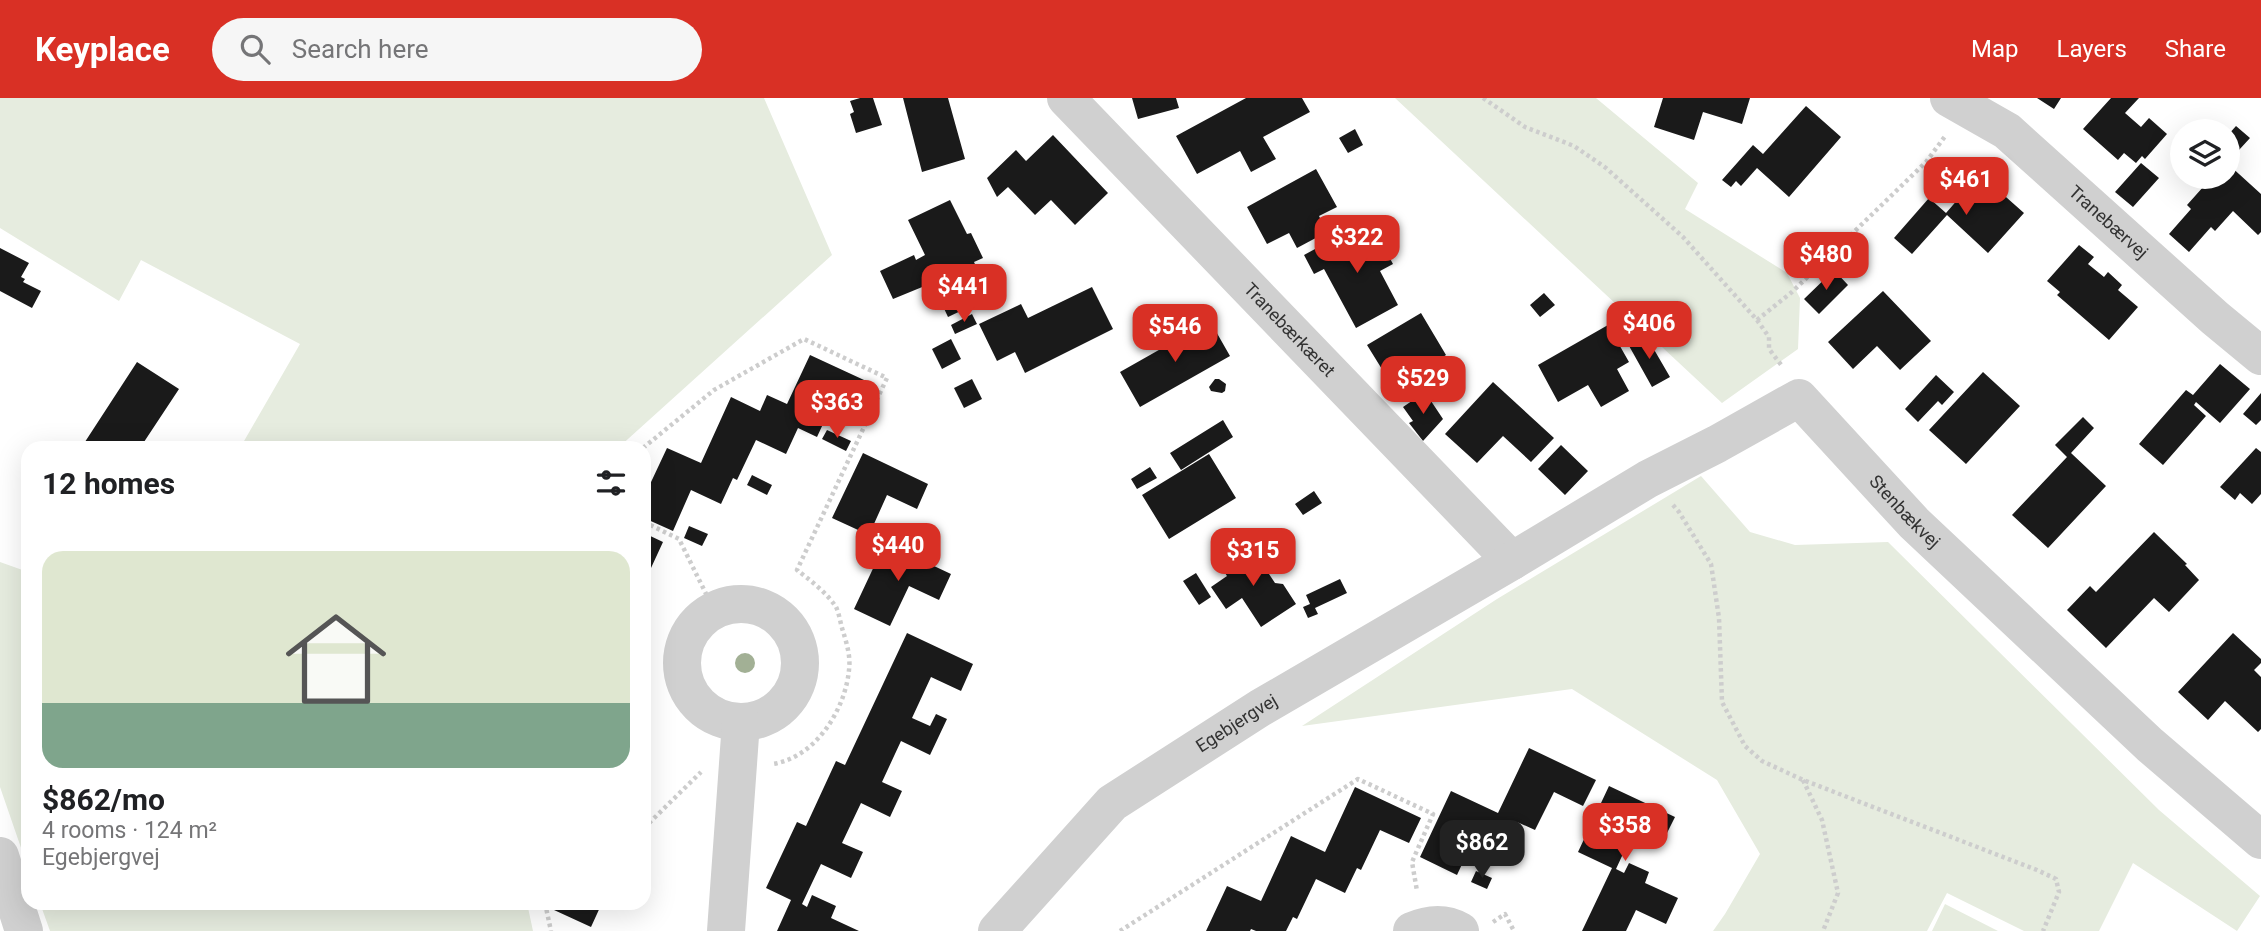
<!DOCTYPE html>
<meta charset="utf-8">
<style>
:root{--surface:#fff;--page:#f6f6f6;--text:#202124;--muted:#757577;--line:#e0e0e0;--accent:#d93025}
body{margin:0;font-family:Roboto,sans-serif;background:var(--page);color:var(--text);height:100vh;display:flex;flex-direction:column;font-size:26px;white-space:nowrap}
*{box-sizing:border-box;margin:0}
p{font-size:23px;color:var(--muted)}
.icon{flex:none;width:38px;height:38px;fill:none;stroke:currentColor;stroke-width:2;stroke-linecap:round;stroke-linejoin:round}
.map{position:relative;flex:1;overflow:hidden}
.side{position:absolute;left:21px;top:343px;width:630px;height:469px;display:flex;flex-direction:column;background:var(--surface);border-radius:21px;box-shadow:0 7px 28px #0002}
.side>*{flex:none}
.controls{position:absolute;left:2170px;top:21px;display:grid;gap:14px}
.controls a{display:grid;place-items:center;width:70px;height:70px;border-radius:50%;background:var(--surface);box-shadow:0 7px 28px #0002;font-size:35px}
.price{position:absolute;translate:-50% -60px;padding:0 16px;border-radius:14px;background:var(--accent);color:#fff;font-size:23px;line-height:46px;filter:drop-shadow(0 2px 4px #0008)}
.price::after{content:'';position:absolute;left:50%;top:42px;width:21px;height:16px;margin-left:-10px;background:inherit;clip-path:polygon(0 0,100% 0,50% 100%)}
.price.on{background:#222;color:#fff}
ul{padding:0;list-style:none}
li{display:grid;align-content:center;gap:14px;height:371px;padding:0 21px}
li+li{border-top:2px solid var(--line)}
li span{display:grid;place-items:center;height:217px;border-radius:21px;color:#555}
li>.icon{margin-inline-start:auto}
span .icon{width:126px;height:126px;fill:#fffc;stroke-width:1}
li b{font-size:30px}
h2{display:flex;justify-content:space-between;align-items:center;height:84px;padding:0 21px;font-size:30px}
header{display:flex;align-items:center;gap:42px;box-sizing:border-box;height:98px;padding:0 35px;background:var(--accent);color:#fff}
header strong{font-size:33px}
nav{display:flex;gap:38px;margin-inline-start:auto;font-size:24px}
.search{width:490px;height:63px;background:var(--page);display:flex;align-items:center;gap:18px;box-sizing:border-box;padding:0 24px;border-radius:38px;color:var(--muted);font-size:26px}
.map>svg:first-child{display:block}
</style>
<header>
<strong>Keyplace</strong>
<div class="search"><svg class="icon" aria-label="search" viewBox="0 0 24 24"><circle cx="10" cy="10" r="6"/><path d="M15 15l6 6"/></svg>Search here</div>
<nav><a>Map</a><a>Layers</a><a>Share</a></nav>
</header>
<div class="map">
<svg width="2261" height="833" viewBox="0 0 2261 833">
<rect width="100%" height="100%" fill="#fff"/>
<path fill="#e6ecdf" d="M0,0H764L832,157L618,350H240L300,246L141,162L119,203L0,130Z
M1395,0H1596L1698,85L1685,111L1787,175L1800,200L1798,251L1722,305Z
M1701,378L1750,434L1795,447L1888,444L2159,712L2260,798L2237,833L2133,765L2099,833H2024L1947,795L1927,833H1713L1725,816L1760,756L1717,682L1572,591L1302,628L1497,501Z
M0,464L28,474V770L0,689Z
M40,805H527L533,833H50Z
M1945,806L1998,833H1932Z"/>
<path fill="#1a1a1a" d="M860,0H873L882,27L856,35L850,16L854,14L850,3Z
M903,0H948L965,61L922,74Z
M1132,0H1176L1179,10L1138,21Z
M1246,0H1302L1310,14L1263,39L1276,61L1251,74L1240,53L1197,76L1176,38Z
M1663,0H1750L1742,26L1703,14L1694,42L1654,29Z
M2037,0H2061L2054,11Z
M2111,0H2139L2125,15L2141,29L2149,20L2167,36L2145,61L2142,58L2136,65L2124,55L2118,62L2083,31Z
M1806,8L1841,39L1789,99L1757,70L1741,88L1736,83L1731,89L1722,82L1753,47L1763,56Z
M2236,28L2250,40L2228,64V37Z
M1355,31L1363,47L1348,55L1339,40Z
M1053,37L1108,95L1075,127L1051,102L1035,117L1008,89L997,99L987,80L1016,52L1026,63Z
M2141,65L2159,80L2133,109L2115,94Z
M2228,66L2261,96V134L2258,137L2233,113L2215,133L2211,129L2189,154L2169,136L2191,111L2187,107L2212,79H2228Z
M1316,71L1337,109L1319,118L1327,134L1297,150L1289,135L1267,146L1247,109Z
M1980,76L2024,115L1988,155L1947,117L1912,156L1894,140L1929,100L1946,115Z
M950,102L967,136L971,135L983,160L974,164L990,199L948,219L932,185L893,201L880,173L914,157L916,162L925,157L908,122Z
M1374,131L1393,166L1380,173L1398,207L1356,230L1324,171L1314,176L1304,157L1337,139L1343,149Z
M2079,147L2094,159L2088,166L2104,179L2108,174L2122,187L2118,192L2138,209L2109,242L2057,197L2060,194L2047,183Z
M0,150L29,165L21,179L25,181L23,184L41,193L32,210L0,193Z
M1834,172L1848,187L1819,216L1804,201Z
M1092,189L1113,231L1025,275L1015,254L997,263L979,226L1021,206L1028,220Z
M1883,193L1931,243L1900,272L1877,248L1853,271L1828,244Z
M1544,195L1555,207L1540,219L1530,207Z
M1421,215L1446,257L1443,259L1456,280L1432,295L1419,274L1393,289L1367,247Z
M972,216L977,226L955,236L951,227Z
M1210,223L1230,258L1140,309L1120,274Z
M1608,227L1629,264L1617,271L1629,293L1601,309L1588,287L1558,304L1538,267Z
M1645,236L1670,279L1652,289L1628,246Z
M951,241L961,261L942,271L932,251Z
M810,257L877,288L865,314L835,300L817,339L798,330L786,356L756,342L737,382L733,380L721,406L691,392L673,433L644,420V399L667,350L701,365L731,299L760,313L767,297L787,306Z
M137,264L179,291L140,350H81Z
M2220,266L2250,291L2220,325L2196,304L2194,307L2206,318L2163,367L2139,346L2186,292L2193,297Z
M1983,274L2020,308L1966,366L1929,332Z
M1936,277L1954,294L1942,307L1938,303L1918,324L1905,311Z
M972,281L982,301L964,310L954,290Z
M1215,281H1219L1226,286L1225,293L1222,295L1211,293L1209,289Z
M1493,284L1554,340L1531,364L1503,338L1477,365L1445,336Z
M1425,294L1443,321L1423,343L1409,325L1413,323L1403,309Z
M2261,295V322L2256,327L2243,316Z
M2083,319L2094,330L2071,355L2106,388L2048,450L2012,417L2067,359L2055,347Z
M1223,322L1233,339L1181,372L1170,355Z
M827,332L851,343L846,353L822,341Z
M1561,347L1588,373L1565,397L1538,371Z
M2256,350L2261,354V396L2252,406L2240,395L2235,402L2220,389Z
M863,355L928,386L917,411L887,397L869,437L832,420Z
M1209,356L1236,400L1169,441L1142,397Z
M1150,369L1157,380L1137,391L1131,381Z
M752,377L772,387L767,397L747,387Z
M1314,393L1322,405L1303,417L1295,406Z
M689,428L708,436L702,448L684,440Z
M2154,434L2187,466L2185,467L2199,482L2169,514L2154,500L2106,550L2067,512L2090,488L2096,494Z
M644,435L663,444L651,470L644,467Z
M885,445L951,476L939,502L909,488L890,528L854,511Z
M1251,449L1275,485L1283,486L1296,506L1261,529L1242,500L1226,511L1211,489L1227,478L1221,469Z
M1196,475L1211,499L1199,507L1183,483Z
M1340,481L1347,495L1315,510L1318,516L1308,520L1303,509L1310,506L1306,497Z
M907,535L973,566L961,593L931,579L912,620L930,628L936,616L947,621L930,657L901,643L882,684L902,693L890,719L861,705L842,745L863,754L851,780L821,766L802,806L807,809L812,797L836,808L831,820L859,833H777L791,802L766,790L797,724L806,728L836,663L845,667Z
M2233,535L2261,561V565L2254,572L2261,579V631L2258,634L2225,603L2208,622L2178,594Z
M1529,650L1596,682L1583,708L1554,694L1535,732L1517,724L1505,750L1476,736L1457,777L1420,759L1451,693L1498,715Z
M1609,688L1675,719L1662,745L1634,732L1616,771L1624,775L1629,765L1649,774L1645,785L1678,800L1666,826L1636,812L1626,833H1582L1612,770L1578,754Z
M1355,689L1421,720L1409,745L1380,732L1361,772L1357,770L1345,795L1316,781L1297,821L1293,819L1286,833H1256L1251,831L1250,833H1206L1227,788L1261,803L1291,738L1325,754Z
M1476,773L1492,780L1487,791L1471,784Z
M557,805H602L591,829L554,812Z"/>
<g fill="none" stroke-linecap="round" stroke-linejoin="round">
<path stroke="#cdcdcd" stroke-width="4.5" stroke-dasharray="3.5 3.5" stroke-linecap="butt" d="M1483,0L1525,29L1574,48L1606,70L1683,139L1757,222L1769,239V251L1782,268
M1757,222L1792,194L1926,64L1946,37
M643,350L714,292L804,241L887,280L797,472C810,482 827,495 836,509C839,515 840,523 842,530C846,543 851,558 849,572C845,612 816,659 773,666
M1673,407L1679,414L1711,466L1719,520L1722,604L1745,648L1762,663L1803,682L2037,772L2056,781L2059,794L2043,833
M644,424L679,441L714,512
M1803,682L1822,722L1838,795L1823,833
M644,730L701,674
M545,805L551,833
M1493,824L1505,816L1514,833
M1120,833L1358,681L1433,716L1412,764L1417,793"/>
<g stroke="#d0d0d0" stroke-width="38">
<path id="s1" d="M1066,0L1512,463"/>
<path id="s2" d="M1949,0L2007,33L2215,220L2261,258"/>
<circle cx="741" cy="565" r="59"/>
<path d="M0,758L24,833"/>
<path d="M726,833L741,624"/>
<path id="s3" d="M997,833L1112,705L1260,610L1512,463L1648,381L1717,346L1799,300L1914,425L2150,647L2261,742"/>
<path d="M1412,833C1428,826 1444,824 1460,833"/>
</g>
</g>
<circle fill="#a2b095" cx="745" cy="565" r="10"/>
<g text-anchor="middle" stroke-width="7" stroke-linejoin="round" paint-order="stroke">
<g font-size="18" fill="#333" stroke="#fff">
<text dy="6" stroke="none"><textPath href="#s2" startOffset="203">Tranebærvej</textPath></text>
<text dy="6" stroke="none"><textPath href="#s1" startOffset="322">Tranebærkæret</textPath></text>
<text dy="6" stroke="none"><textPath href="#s3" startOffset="1125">Stenbækvej</textPath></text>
<text dy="6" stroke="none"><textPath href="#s3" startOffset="320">Egebjergvej</textPath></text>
</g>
</g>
</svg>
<div class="controls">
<a><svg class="icon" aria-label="layers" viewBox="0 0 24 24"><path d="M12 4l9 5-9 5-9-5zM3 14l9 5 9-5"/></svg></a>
</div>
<b class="price" style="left:1966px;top:119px">$461</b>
<b class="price" style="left:1357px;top:177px">$322</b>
<b class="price" style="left:1826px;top:194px">$480</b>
<b class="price" style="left:964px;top:226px">$441</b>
<b class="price" style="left:1649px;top:263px">$406</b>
<b class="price" style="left:1175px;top:266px">$546</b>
<b class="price" style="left:1423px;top:318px">$529</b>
<b class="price" style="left:837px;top:342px">$363</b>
<b class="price" style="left:898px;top:485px">$440</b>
<b class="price" style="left:1253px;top:490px">$315</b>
<b class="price" style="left:1625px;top:765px">$358</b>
<b class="price on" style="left:1482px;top:782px">$862</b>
<section class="side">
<h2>12 homes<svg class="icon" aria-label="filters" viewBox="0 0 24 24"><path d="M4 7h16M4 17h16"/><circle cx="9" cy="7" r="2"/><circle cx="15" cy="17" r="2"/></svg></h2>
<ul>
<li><span style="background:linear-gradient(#dfe7d0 70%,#7fa58c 0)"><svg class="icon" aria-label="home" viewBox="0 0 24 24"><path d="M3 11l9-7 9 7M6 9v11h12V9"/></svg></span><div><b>$862/mo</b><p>4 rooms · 124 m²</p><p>Egebjergvej</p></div></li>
</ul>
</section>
</div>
